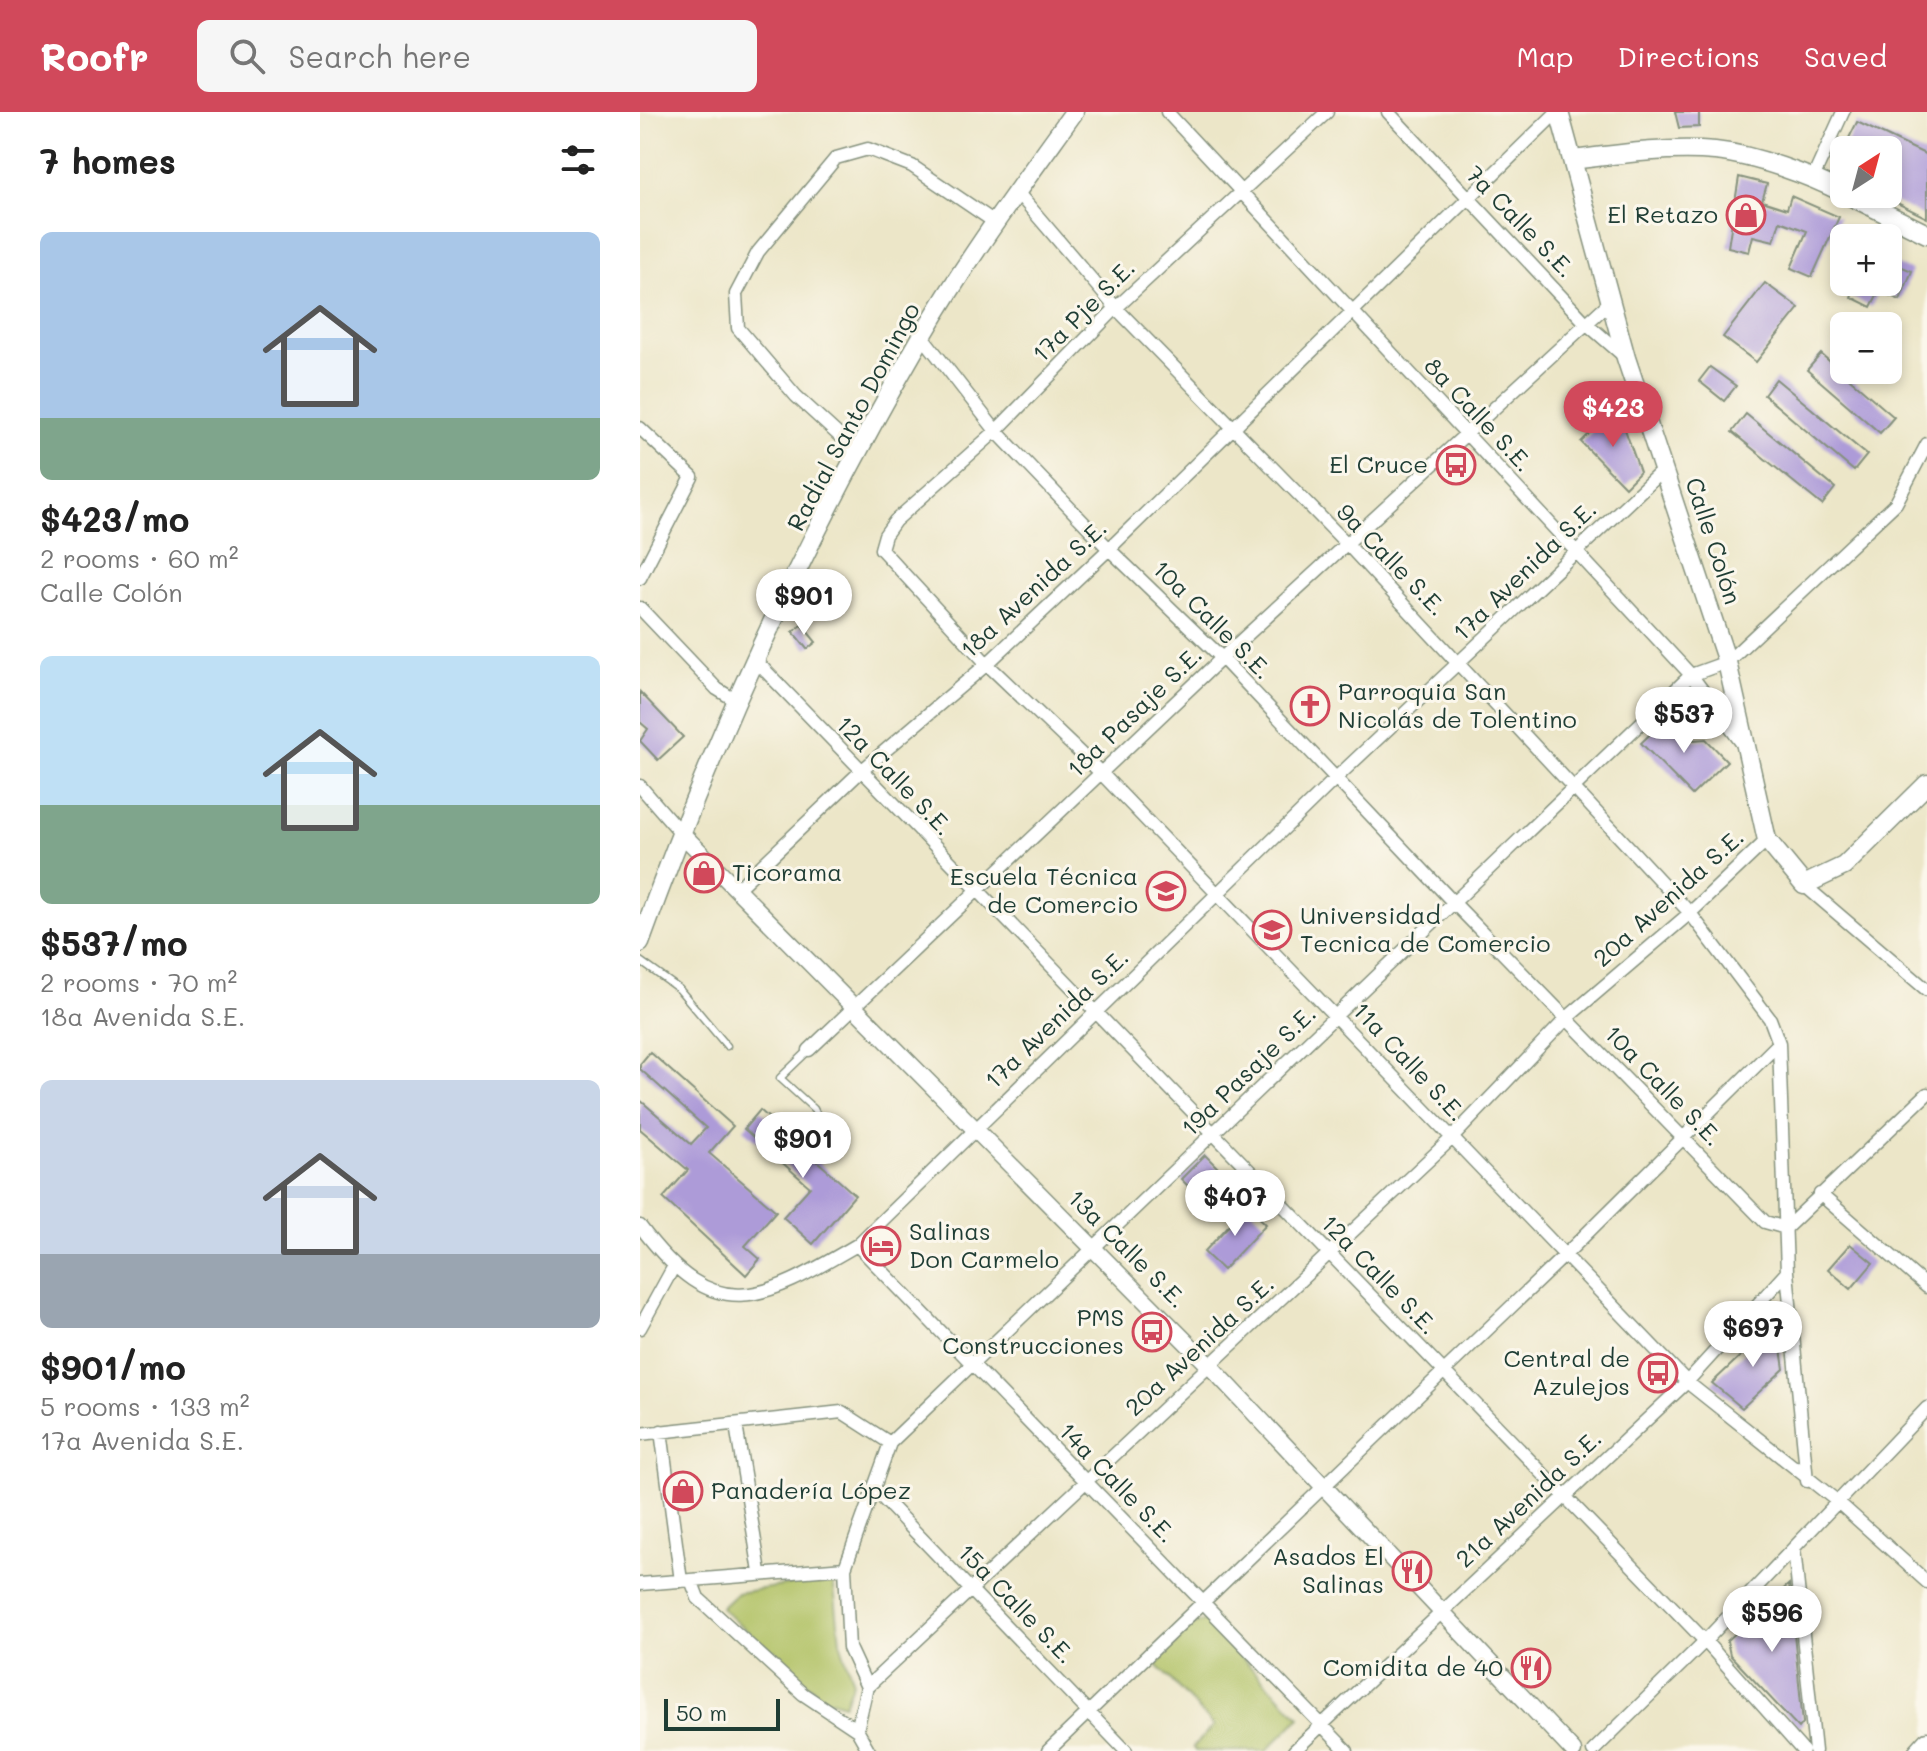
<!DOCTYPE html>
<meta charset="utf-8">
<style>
:root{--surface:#fff;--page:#f6f6f6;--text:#222;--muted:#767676;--accent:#d1495b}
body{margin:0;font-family:Mali,sans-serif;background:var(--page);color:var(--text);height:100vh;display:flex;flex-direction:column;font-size:30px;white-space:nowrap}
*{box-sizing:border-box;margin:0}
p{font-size:26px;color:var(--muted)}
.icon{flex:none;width:44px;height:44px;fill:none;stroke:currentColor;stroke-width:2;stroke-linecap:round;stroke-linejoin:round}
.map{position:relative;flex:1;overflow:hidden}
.panel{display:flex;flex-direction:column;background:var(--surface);width:640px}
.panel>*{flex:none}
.needle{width:52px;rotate:36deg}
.buttons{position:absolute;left:1190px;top:24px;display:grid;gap:16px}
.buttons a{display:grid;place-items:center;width:72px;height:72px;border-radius:12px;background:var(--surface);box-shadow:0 4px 12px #0003;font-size:40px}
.scale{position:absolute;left:24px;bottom:20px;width:116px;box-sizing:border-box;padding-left:8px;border:4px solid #1f3d34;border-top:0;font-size:22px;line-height:28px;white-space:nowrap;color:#1f3d34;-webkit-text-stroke:6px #fbf7ec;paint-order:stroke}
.price{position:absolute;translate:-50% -68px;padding:0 18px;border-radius:28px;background:#fff;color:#222;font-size:26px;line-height:52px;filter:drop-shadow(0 2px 4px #0008)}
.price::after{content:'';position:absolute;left:50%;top:48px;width:24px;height:18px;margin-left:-12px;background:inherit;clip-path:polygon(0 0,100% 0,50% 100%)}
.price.current{background:var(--accent);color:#fff}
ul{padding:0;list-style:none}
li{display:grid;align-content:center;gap:16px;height:424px;padding:0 40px}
li span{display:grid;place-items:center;height:248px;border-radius:12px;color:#555}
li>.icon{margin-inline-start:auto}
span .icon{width:144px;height:144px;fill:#fffc;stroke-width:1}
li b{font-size:34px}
h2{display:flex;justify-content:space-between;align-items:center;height:96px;padding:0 40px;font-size:34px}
header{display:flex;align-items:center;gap:48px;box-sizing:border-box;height:112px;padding:0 40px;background:var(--accent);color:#fff}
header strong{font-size:38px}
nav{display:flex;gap:44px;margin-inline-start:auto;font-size:28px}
.search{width:560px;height:72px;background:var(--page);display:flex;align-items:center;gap:20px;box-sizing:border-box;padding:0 28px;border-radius:12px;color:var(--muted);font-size:30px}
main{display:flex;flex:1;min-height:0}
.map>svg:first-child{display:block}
</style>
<header>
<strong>Roofr</strong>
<div class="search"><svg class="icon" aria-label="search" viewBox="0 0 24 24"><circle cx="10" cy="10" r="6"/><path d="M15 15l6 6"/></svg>Search here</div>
<nav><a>Map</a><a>Directions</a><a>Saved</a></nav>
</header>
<main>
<section class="panel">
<h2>7 homes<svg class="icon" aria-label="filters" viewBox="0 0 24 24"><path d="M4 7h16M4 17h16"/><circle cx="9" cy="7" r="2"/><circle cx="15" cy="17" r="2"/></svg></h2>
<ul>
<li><span style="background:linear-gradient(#a9c7e8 75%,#7fa58c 0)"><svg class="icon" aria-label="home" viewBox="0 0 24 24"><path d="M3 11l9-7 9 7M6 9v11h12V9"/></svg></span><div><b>$423/mo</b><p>2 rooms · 60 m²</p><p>Calle Colón</p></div></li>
<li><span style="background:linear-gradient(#bfe0f5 60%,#7fa58c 0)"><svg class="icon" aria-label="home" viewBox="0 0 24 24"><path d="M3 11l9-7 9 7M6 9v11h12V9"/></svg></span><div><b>$537/mo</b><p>2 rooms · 70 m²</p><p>18a Avenida S.E.</p></div></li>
<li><span style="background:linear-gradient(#c9d6e8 70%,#9aa5b1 0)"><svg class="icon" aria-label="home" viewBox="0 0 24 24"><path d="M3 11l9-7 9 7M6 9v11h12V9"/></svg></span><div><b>$901/mo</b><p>5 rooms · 133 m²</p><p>17a Avenida S.E.</p></div></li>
</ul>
</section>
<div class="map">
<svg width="1287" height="1639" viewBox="0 0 1287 1639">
<rect width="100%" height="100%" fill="#fbf7ec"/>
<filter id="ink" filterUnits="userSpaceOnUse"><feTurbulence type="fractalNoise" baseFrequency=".0125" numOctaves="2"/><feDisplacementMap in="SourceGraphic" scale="16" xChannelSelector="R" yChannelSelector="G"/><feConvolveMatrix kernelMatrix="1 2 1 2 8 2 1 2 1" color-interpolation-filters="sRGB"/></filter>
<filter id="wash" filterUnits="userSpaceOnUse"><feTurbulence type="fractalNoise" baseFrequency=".006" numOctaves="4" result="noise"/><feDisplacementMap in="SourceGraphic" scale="32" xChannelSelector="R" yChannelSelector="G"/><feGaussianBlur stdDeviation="1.8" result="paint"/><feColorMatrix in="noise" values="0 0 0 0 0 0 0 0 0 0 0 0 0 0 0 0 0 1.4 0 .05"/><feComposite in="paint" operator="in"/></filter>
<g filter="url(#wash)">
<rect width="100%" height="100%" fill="#ece6c8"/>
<path fill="#b0c163" stroke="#687f4c" stroke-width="2" d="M193,1466L200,1529L213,1570L204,1592L184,1586L81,1496L97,1481Z
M565,1509L660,1605L626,1639H556L553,1635L574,1614L516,1552L554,1512Z"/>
<g id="blocks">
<path fill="#ad9bd8" d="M1035,0H1059V15L1039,16Z
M1217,10L1287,43V106L1239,82H1248V38H1203Z
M1099,65L1127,72L1122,89L1147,97L1151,84L1199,105L1172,165L1151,156L1167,119L1140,109L1134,129L1113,124L1109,140L1088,135Z
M1248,149L1272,159L1260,188L1239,179L1231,195L1211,185L1217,170H1248Z
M1125,171L1159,196L1116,250L1083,225Z
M1181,242L1254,305L1240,321L1167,258Z
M1070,255L1096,274L1084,289L1059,269Z
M1136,267L1227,343L1214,359L1124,283Z
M973,299L981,306L1000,360L985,375L941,330Z
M1106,302L1195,376L1182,393L1092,320Z
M162,513L176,530L167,537L153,520Z
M0,580L43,625L18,648L0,629L8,617L0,610Z
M1030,603L1054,628L1066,627L1087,649L1052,683L1001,631Z
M10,940L93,1014L69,1041L136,1099L105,1134L120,1147L106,1163L23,1086L48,1058L0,1017V988L51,1032L66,1016L0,957V952Z
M120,998L215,1083L173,1132L143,1105L170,1075L104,1017Z
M565,1043L581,1059L557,1083L541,1067Z
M607,1094L626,1112L583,1158L564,1140Z
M1210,1132L1233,1151L1211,1177L1188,1157Z
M1137,1209L1144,1257L1102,1296L1072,1271Z
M1149,1472L1163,1611L1159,1616L1090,1543L1087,1529Z"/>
</g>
</g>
<g filter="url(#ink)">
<use href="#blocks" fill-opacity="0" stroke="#86927e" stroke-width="2"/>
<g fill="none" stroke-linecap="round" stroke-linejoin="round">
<defs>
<path id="service" d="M0,849L39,877L87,934
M169,938L140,966L174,997L191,1031"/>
<path id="minor" d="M527,0L1051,563L1101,630
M687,0L476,196L356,319L255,409L245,423L241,437L347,552L462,662L1047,1270L1198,1390L1287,1470
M748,0L946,211L985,245
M1173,66L1203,0
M377,80L476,196L708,433L1050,801L1130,907L1139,931L1147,1160L1167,1369
M282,224L356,319L469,437L582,546L812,789L1125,1110L1146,1116L1287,982
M0,316L52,365L0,466
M217,340L156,284L98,216L96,182L118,140L196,46L228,37L272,54L356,111
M0,496L77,577L95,588
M114,547L1065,1529L1163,1639
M0,674L40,720
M1164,773L1287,878
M97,777L220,660L347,552L469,437L917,0
M169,938L582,546L971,189
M1180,1082L1287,1175
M0,1114C76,1216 121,1189 217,1133L696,666L1024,357
M217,1133L707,1639
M0,1216L34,1154
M96,1313L120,1460
M21,1319L41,1469
M0,1322L202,1300L250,1331
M233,1376L486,1639
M1154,1436L1175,1639
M51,1468L58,1486L163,1582L217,1618L229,1639
M0,1472L205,1456
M227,1575L209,1536L205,1456L250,1331L1051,563L1087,550L1256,391L1287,332
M217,1618L227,1575L811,1027L928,905L1050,801L1127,728
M408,1639L924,1144L1139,931
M654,1639L1047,1270L1147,1160
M953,1639L1065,1529L1287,1296"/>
<path id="tertiary" d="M40,720L571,1255L933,1639
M1277,1639L1287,1628"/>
<path id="secondary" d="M919,0L986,246L1087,550L1127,728L1164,773L1204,754L1287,672
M933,48C980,42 1028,35 1075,39C1114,43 1169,63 1204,81
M1206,82L1287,122
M0,831C75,622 169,419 281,226C326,148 381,74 434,0"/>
</defs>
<use href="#service" stroke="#86927e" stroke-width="9"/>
<use href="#minor" stroke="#86927e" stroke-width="15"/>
<use href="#tertiary" stroke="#86927e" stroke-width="19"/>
<use href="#secondary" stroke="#86927e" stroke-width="21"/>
<use href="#service" stroke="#fff" stroke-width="6"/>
<use href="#minor" stroke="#fff" stroke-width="12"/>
<use href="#tertiary" stroke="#fff" stroke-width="16"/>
<use href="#secondary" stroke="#fff" stroke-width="18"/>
</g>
</g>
<defs>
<symbol id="shop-ring" viewBox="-11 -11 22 22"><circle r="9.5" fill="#fbf7ec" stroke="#d1495b" stroke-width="1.5"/><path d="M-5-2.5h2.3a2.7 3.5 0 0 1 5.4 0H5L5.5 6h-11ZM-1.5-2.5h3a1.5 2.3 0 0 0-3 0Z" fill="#d1495b"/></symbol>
<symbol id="bus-ring" viewBox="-11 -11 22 22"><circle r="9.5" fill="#fbf7ec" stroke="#d1495b" stroke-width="1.5"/><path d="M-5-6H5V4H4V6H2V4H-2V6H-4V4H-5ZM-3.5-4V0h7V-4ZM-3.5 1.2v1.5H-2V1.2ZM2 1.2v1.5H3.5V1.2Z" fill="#d1495b"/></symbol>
<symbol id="church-ring" viewBox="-11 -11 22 22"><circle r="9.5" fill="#fbf7ec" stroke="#d1495b" stroke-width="1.5"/><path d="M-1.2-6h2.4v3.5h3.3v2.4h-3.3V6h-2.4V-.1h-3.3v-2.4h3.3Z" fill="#d1495b"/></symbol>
<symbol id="school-ring" viewBox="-11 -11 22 22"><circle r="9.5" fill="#fbf7ec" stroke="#d1495b" stroke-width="1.5"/><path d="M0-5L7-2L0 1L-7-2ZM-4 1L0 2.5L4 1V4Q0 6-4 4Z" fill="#d1495b"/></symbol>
<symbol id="university-ring" viewBox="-11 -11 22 22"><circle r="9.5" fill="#fbf7ec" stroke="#d1495b" stroke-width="1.5"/><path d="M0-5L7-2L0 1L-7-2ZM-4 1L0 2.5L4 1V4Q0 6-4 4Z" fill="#d1495b"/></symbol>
<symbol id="hotel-ring" viewBox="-11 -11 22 22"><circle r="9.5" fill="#fbf7ec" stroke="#d1495b" stroke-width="1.5"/><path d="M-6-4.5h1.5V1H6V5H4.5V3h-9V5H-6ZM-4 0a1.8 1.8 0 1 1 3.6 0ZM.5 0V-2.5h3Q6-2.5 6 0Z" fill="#d1495b"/></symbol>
<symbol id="restaurant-ring" viewBox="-11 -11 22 22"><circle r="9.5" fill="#fbf7ec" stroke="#d1495b" stroke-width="1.5"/><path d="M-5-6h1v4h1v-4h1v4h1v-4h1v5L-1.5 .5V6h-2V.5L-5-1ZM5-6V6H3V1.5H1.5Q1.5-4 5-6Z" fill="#d1495b"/></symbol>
</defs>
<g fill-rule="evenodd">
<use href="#shop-ring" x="1084" y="81" width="44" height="44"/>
<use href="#bus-ring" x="794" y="331" width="44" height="44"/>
<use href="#church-ring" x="648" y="572" width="44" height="44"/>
<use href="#shop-ring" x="42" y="739" width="44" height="44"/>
<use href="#school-ring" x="504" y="757" width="44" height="44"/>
<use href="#university-ring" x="610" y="796" width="44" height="44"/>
<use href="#hotel-ring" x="219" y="1112" width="44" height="44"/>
<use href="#bus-ring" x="490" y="1198" width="44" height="44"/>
<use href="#bus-ring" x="996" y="1239" width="44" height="44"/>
<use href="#shop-ring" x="21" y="1357" width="44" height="44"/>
<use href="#restaurant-ring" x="750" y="1437" width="44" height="44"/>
<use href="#restaurant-ring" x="869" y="1534" width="44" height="44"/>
</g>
<g text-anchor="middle" stroke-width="6" stroke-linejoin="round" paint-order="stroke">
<g font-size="24" fill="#1f3d34" stroke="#fbf7ec" text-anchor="end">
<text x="1078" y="111">El Retazo</text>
<text x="788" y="361">El Cruce</text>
<text x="698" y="588" text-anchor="start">Parroquia San<tspan x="698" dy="28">Nicolás de Tolentino</tspan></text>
<text x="92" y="769" text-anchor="start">Ticorama</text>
<text x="498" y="773">Escuela Técnica<tspan x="498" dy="28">de Comercio</tspan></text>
<text x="660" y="812" text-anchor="start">Universidad<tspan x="660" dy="28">Tecnica de Comercio</tspan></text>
<text x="269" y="1128" text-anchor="start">Salinas<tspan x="269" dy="28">Don Carmelo</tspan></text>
<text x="484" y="1214">PMS<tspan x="484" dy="28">Construcciones</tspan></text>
<text x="990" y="1255">Central de<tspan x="990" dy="28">Azulejos</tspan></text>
<text x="71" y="1387" text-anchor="start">Panadería López</text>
<text x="744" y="1453">Asados El<tspan x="744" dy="28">Salinas</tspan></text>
<text x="863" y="1564">Comidita de 40</text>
</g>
<g font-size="24" fill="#1f3d34" stroke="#fbf7ec">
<text transform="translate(880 110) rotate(46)" y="8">7a Calle S.E.</text>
<text transform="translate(444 199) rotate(-45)" y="8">17a Pje S.E.</text>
<text transform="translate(838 303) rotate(47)" y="8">8a Calle S.E.</text>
<text transform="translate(214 305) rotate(-62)" y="8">Radial Santo Domingo</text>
<text transform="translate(1073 429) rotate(72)" y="8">Calle Colón</text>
<text transform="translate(751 448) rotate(46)" y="8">9a Calle S.E.</text>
<text transform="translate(885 459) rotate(-44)" y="8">17a Avenida S.E.</text>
<text transform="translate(394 477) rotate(-43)" y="8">18a Avenida S.E.</text>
<text transform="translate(572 508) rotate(45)" y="8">10a Calle S.E.</text>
<text transform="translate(495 600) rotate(-44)" y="8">18a Pasaje S.E.</text>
<text transform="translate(254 664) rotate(46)" y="8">12a Calle S.E.</text>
<text transform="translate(1029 786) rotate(-42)" y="8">20a Avenida S.E.</text>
<text transform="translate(417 907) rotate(-44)" y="8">17a Avenida S.E.</text>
<text transform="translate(769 950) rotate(47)" y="8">11a Calle S.E.</text>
<text transform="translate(609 959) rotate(-44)" y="8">19a Pasaje S.E.</text>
<text transform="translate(1023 974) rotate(46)" y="8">10a Calle S.E.</text>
<text transform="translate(487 1137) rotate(45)" y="8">13a Calle S.E.</text>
<text transform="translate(739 1163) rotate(46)" y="8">12a Calle S.E.</text>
<text transform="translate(560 1234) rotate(-43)" y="8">20a Avenida S.E.</text>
<text transform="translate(477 1371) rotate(46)" y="8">14a Calle S.E.</text>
<text transform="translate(889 1387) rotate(-43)" y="8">21a Avenida S.E.</text>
<text transform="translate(376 1492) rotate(46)" y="8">15a Calle S.E.</text>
</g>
</g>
</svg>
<div class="buttons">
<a><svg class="needle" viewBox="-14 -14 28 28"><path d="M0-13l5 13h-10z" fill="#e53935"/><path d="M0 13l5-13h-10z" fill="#767676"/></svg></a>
<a>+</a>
<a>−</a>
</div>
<div class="scale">50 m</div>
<b class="price current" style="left:973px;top:337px">$423</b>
<b class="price" style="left:164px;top:525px">$901</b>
<b class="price" style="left:1044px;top:643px">$537</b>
<b class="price" style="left:163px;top:1068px">$901</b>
<b class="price" style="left:595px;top:1126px">$407</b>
<b class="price" style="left:1113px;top:1257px">$697</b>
<b class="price" style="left:1132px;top:1542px">$596</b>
</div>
</main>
